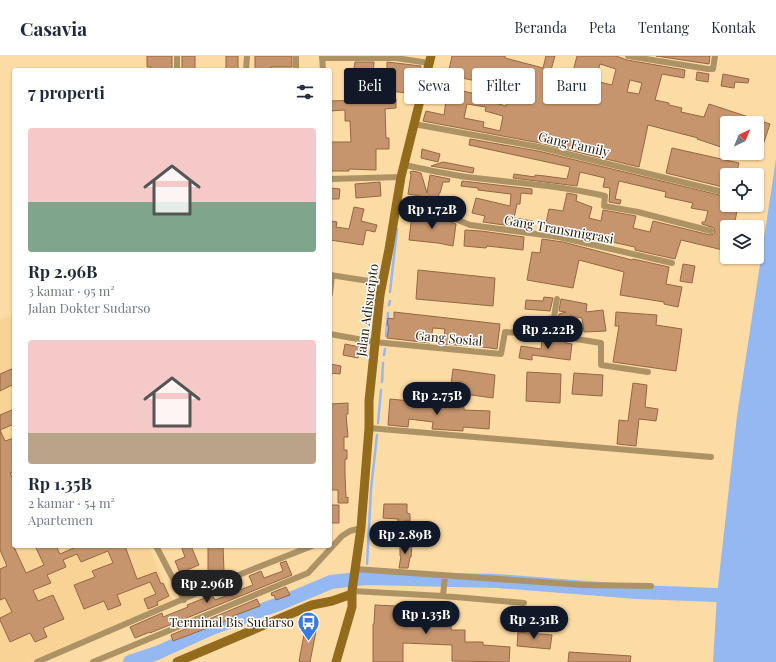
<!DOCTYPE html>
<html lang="id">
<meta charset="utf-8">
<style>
:root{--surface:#fff;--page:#f2f2f3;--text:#1f2937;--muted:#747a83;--line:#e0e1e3;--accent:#111827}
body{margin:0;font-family:"Playfair Display",serif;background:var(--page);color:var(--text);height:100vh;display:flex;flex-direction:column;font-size:15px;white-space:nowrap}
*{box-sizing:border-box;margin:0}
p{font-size:13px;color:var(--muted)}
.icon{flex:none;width:22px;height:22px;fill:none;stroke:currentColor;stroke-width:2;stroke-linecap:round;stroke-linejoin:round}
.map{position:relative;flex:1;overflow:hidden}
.sheet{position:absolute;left:12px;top:12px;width:320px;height:480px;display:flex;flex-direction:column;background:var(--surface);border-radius:4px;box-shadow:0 1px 3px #0004}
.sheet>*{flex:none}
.top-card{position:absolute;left:344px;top:12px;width:372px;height:36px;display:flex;gap:8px}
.needle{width:26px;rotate:43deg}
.buttons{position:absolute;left:720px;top:60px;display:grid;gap:8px}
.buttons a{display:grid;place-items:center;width:44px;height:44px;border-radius:4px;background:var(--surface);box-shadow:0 1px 3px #0004;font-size:20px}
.price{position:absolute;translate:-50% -34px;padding:0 9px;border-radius:14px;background:var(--accent);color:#fff;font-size:13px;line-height:26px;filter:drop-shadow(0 1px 2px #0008)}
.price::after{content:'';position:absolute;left:50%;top:24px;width:12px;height:9px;margin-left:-6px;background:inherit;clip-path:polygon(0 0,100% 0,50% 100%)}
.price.current{background:#222;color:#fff}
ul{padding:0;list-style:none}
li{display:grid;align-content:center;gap:8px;height:212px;padding:0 16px}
li span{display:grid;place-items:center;height:124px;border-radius:4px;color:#555}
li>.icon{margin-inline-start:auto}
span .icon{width:72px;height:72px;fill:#fffc;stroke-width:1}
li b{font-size:17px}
h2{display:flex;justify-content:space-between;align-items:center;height:48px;padding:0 16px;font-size:17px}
.chip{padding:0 14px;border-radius:4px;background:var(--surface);box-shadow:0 1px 3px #0004;font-size:14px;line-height:36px}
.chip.current{background:var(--accent);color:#fff}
header{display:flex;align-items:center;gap:24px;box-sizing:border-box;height:56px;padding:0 20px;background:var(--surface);border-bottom:1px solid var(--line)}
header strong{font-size:19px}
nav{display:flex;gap:22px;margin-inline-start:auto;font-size:14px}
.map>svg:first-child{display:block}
</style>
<header>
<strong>Casavia</strong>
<nav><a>Beranda</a><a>Peta</a><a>Tentang</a><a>Kontak</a></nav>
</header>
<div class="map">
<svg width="776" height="606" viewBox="0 0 776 606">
<rect width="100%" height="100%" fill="#fddba4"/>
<path fill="#f9d395" d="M14,258V490H148L173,545L29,606H0V264Z"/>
<path fill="#94b8f2" d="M776,103V606H713L717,539L737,360Z"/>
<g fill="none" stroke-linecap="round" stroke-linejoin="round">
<path stroke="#94b8f2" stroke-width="2.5" d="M390,236L397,173
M389,249L390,245
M386,280L388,257
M384,299L385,293
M382,326L383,307
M378,367L381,334
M367,508L371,433L377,379
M366,522V521"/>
<path stroke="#94b8f2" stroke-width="14" d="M130,606L157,597L212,572L276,549L331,526L366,522L498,525L637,536L717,539"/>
</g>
<path fill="#c6956e" stroke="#956741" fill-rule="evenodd" d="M147,0H172V14H151V11H147Z
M182,0H195V14H182Z
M226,0H238V14H226Z
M255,0H292V11H271V14H262V13L255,14Z
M452,0H505V2L543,12L546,0H555L551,14L572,19L577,0H616L627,4L685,14L684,22L662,18L655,44L669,47V49L682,52L681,56L704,61L709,48L770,68L758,104L742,98V97H757V67H727V93L697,83L698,82L648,69L639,111L540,87L423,65L426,55L444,59L446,44L430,41L432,28L485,40L484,44L506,50L510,34L477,23L476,25L448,19ZM600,8L616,13L612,29L595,25ZM630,24L642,27L639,38L627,36ZM467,48L486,51L485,55L503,60L500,75L483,71L484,66L464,62Z
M656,0H710L709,8Z
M355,6H374L373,19L363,18L362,20L353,18Z
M387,6L421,10L414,38L375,33L377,19L387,21Z
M697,16L709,18L708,26L696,24Z
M723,18L749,23L748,27L735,26L734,32L721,30Z
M396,43V52L385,53L386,82H389V93H376V114L349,113V115H330V86H351L350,65H345V54L330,55V45Z
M470,83L538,95L727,141V149H738L734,171H727V195L681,184L675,203L635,194V191L630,190L603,184V186L545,171L549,153L563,155L567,137L577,139L576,145L592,151L589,162L601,165L603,154L636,160L633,172L650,176L653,165L710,179L714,178L715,176L714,172L702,168V166H705L708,155L691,152L693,147L665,141L666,136L619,125L615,143L621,144L620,148L609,146L610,132L603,131L605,122L580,116L577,130L513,122L514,118L535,121V119L545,120L567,123L570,111L469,89Z
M672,92L739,107L736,119H727V132L666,117Z
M422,93L440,98L438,106L421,102Z
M443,106L474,112L473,117L431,110Z
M413,115L421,117L427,137L430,119L450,123L449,126H443L440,137H439L437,152L424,150L425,141L408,138L411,119L410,116Z
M462,125L532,133V138L521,137L520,148H517L514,162L533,165L532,173L483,166L485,160L472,157L476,142L510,150L511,138L478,134V132L461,130Z
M380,126L381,140L356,142L355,128Z
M330,132L340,133L339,143H330Z
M354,151L364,153L361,165L377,169L375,176L366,174L363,189L330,184V165L337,166L336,171L349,173Z
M412,158L440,161L456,168L453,190L438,187L409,184Z
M465,174L481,175L524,181L523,194L487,190L486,192L464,190Z
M542,183L563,186L632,204L633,203L669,211L666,228L682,231L678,251L664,248V246L620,239L624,216L579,204L573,232L527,224L532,196L540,197Z
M683,208L695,210L692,227L680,225Z
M418,214L495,222L493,250L416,243Z
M544,241L553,242L550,255L525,253L526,244L543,245Z
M561,243L587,248L586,256L603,254L606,275L584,276L582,262L570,260L567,277L556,275L559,258L566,256L559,255Z
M394,256L500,268L497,293L468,289V290L443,288L445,273L433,272L430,287L387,282L389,270L387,269L388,262L394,263Z
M616,256L657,259L656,269L682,273L676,315L613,306L619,270H615Z
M550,260L547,274L534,273L532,271L534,264Z
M542,283L566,286V287L572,288L570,304L532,299V304L519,302L521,290L541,293Z
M345,288L360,291L358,302L343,299Z
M330,308L341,310L340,318L330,317Z
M14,312V328L0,335V318Z
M453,313L495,319L493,342L450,336Z
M527,316L561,318L560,347L526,345Z
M574,317L603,319L602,340L572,338Z
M633,327L647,329L645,351L658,353L656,365L639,363L636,390L617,388L619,364L628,365Z
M390,343L410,345V348L434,350V348L464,351V354L490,355L489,373L463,371V375L432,373L433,366L409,363L408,371L388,369Z
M348,347V358H346L348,381H344V394H347V403H345V419L346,442L348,441V447H338V434H330V348Z
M14,353V368L0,374L5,385L14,382V416L10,417L14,425V491L26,517L44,509L35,490H56L60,498L74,492L73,490H125L137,523L156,516L161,528L163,527L169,540L157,546L158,549L148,553L144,543L156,538L150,526L117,539L121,549L108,554L104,545L84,553L74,529L95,521L92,515L113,507L108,495L81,506L77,498L63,504L66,511L47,519L51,527L33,534L38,545L53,539L64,563L43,572L47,581L35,586L30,577L10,586L0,564V562L12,556L5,542L0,544V513L7,510L0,494V359Z
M384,448H407V457L410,458V465H404V487H397L398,463L383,462Z
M330,449H339V467H330Z
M400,487L412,488L411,501H410L408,512H399L401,500H400Z
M181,490H191L199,509L180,517L175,505L185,501Z
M208,490H223L224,515H208Z
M286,505L292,519L150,577V576L135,582L130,571L162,557L163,561L188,551L187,549L212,539L215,544L234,537V536L253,529L249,520L261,515L264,522L283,515L280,507Z
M286,531L290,539L276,544L274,539L272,540L271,537Z
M257,543L260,550L233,560L234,562L173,585L171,579Z
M416,548L452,550L451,574H465V586H483V589L510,591L509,606L452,605V589L403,587V606H373V568H374L375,549L396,550V555L415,556Z
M307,563L318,565L310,606H303L299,605Z
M518,576L552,579L550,593L517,590Z
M569,596L631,600L630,606H568Z"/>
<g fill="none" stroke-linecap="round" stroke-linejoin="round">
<path stroke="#ad9265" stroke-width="6" d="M322,0L323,14
M628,0L708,13H713L715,0
M322,2H396L429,7
M177,14V0
M246,14L247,0
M296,14V0
M414,68L539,91L727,137
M404,109C425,113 446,118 467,121C514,127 559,129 605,140L604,150L638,156L711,175
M330,123L401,121
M396,151L441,157L470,169L559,181L672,207
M330,219L382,227
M330,238L332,219
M330,278L374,286L501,298L505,276L551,279L601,287V309L648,316
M551,279L557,243
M369,372L711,401
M156,490L184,544
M355,513L583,529L651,530
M352,535L443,540L524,547
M443,540L445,520
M37,606L246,516L312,490
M93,606L308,517L342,480L350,475L361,472"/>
<path stroke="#936b1c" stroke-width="9" d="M177,606L312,549L332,545L352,538
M336,606L352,551V535L361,472L369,372V345L380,239L389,193L401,121L431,0"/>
</g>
<defs>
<symbol id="bus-pin" viewBox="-11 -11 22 30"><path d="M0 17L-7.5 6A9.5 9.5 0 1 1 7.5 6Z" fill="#357ae7" stroke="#fff"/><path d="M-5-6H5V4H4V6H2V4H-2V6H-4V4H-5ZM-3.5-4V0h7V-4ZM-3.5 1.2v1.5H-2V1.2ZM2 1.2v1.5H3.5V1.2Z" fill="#fff"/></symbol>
</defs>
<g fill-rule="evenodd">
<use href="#bus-pin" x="296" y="554" width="25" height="34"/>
</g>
<g text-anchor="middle" stroke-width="3" stroke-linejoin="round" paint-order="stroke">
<g font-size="13" fill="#281c06" stroke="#fff">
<text transform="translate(574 88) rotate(13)" y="5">Gang Family</text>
<text transform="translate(559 173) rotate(10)" y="5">Gang Transmigrasi</text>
<text transform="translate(367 254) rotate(-82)" y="5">Jalan Adisucipto</text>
<text transform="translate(449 282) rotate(5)" y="5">Gang Sosial</text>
</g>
<g font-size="13" fill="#281c06" stroke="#fff" text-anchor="end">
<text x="294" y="571">Terminal Bis Sudarso</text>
</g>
</g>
</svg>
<div class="buttons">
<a><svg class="needle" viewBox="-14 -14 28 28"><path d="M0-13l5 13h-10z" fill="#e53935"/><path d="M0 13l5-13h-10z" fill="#747a83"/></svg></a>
<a><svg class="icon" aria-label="locate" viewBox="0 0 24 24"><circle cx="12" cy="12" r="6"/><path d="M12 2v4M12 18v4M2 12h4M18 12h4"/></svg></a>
<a><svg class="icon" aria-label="layers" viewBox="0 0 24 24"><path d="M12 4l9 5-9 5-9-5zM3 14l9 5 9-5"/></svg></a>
</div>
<b class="price" style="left:432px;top:174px">Rp 1.72B</b>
<b class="price" style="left:548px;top:294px">Rp 2.22B</b>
<b class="price" style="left:437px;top:360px">Rp 2.75B</b>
<b class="price" style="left:405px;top:499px">Rp 2.89B</b>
<b class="price current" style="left:207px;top:548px">Rp 2.96B</b>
<b class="price" style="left:426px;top:579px">Rp 1.35B</b>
<b class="price" style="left:534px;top:584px">Rp 2.31B</b>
<div class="top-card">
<a class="chip current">Beli</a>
<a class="chip">Sewa</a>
<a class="chip">Filter</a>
<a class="chip">Baru</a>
</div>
<section class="sheet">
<h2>7 properti<svg class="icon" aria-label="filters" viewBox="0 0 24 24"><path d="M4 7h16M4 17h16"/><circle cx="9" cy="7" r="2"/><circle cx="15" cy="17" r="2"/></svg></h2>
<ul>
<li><span style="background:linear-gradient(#f6c9c9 60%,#7fa58c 0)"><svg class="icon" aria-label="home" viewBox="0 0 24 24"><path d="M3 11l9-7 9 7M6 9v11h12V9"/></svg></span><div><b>Rp 2.96B</b><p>3 kamar · 95 m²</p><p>Jalan Dokter Sudarso</p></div></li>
<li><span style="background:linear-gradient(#f6c9c9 75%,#b9a48a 0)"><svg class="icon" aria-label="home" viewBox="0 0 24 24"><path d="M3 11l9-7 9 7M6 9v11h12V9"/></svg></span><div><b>Rp 1.35B</b><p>2 kamar · 54 m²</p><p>Apartemen</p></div></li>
</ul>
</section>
</div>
